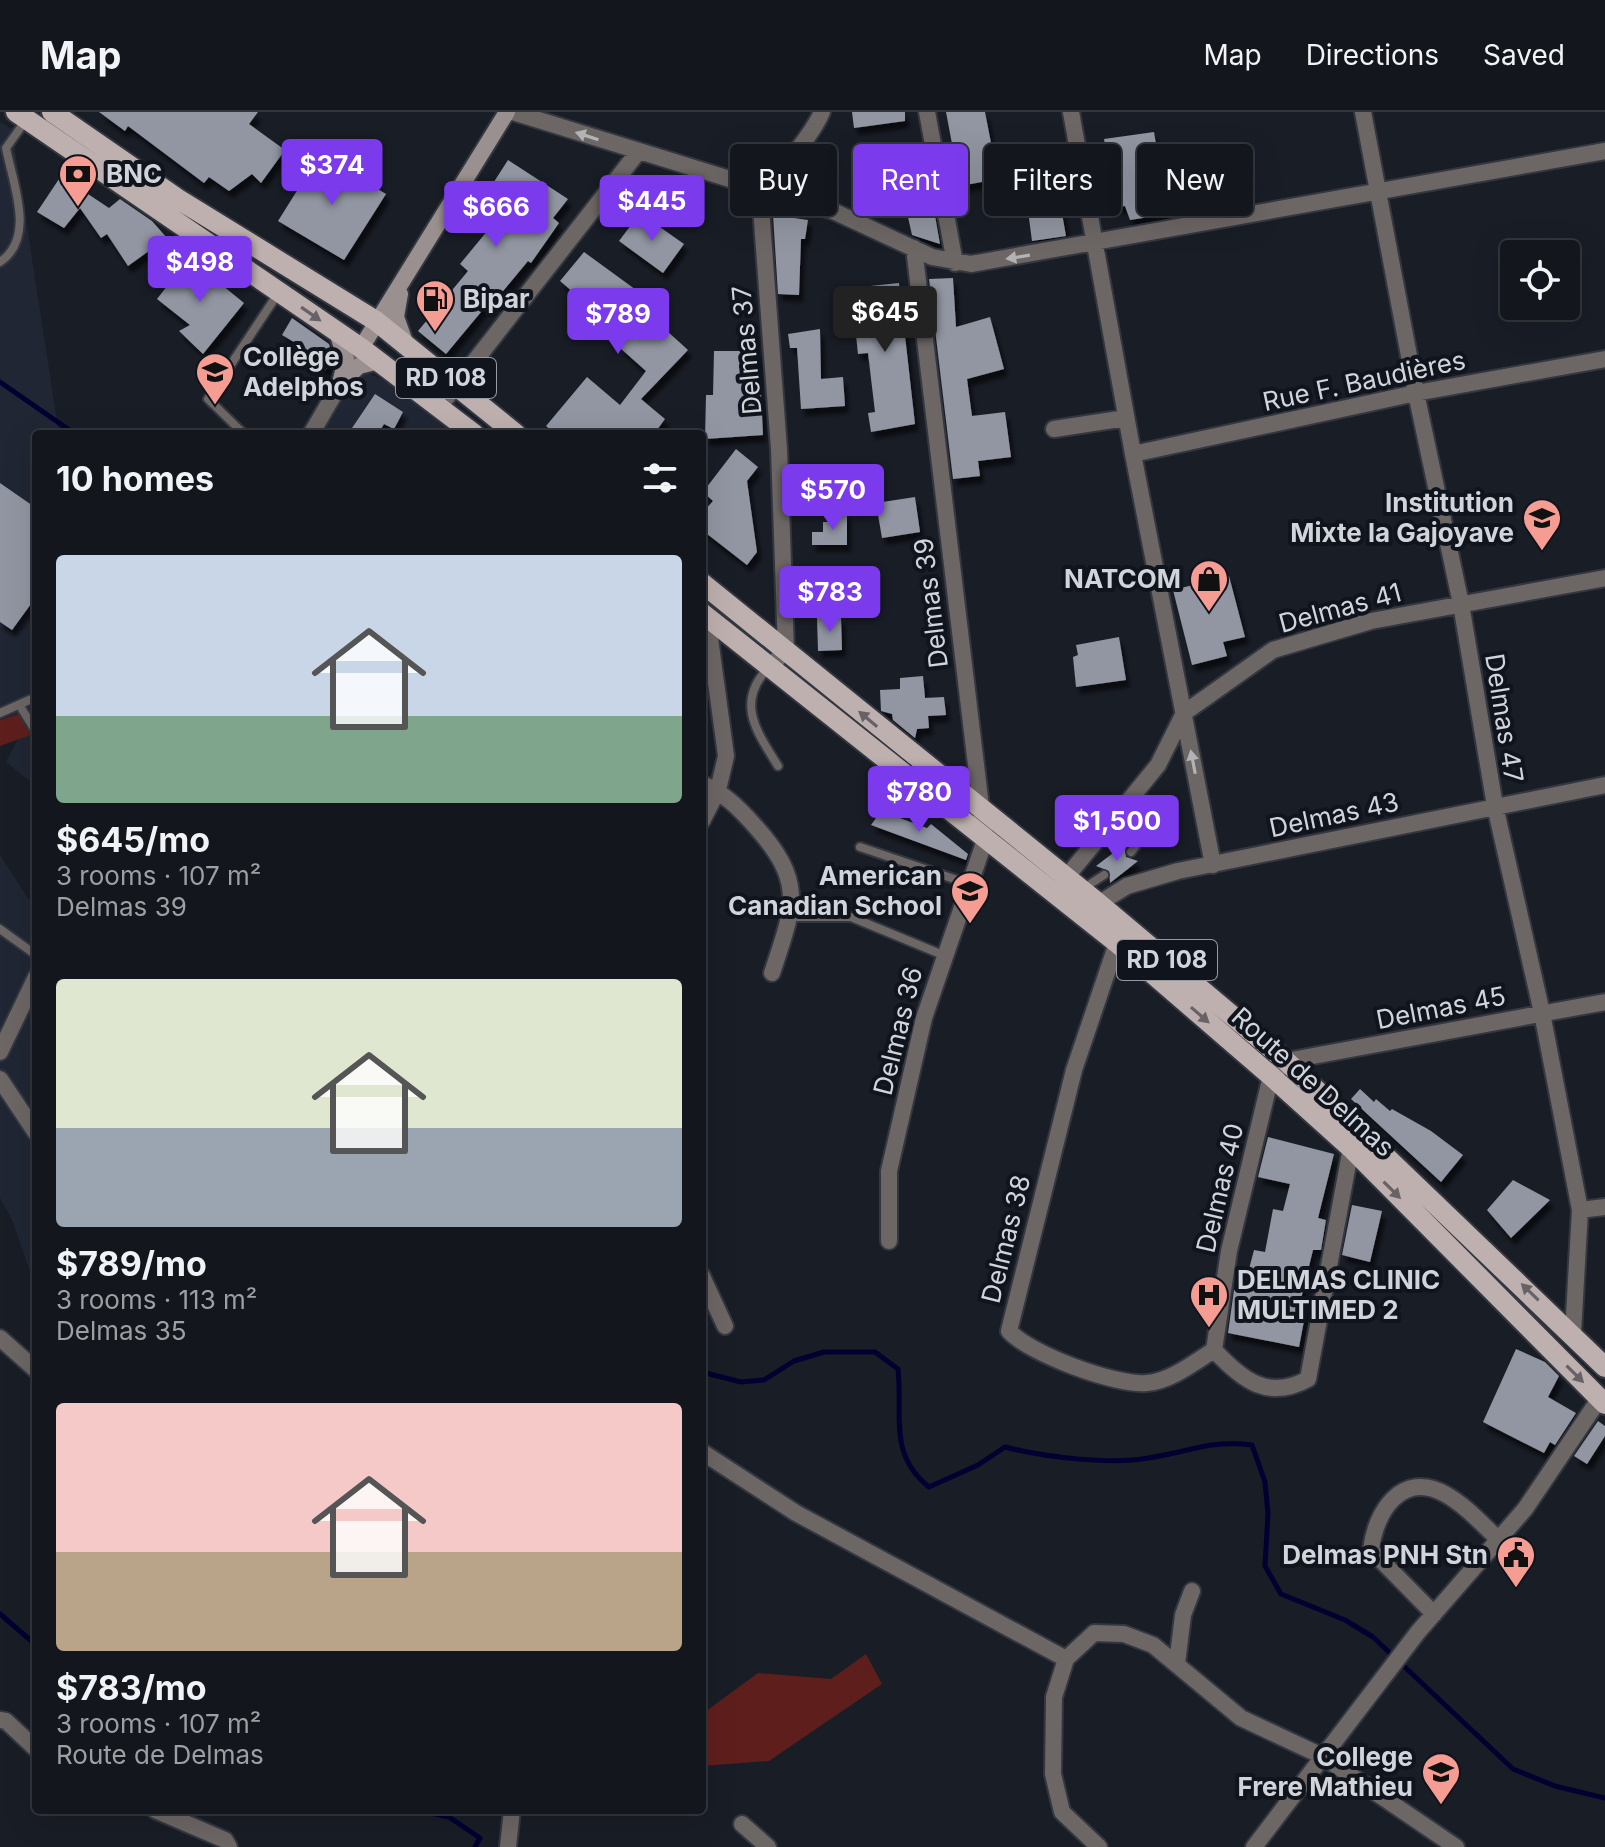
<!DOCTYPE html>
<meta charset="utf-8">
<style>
:root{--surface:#13161c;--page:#202329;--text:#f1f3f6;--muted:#9d9fa3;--line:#32353b;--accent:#7c3aed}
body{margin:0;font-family:Inter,sans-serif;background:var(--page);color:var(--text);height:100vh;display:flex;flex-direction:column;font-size:30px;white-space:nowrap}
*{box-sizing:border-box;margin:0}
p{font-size:26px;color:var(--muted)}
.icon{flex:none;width:44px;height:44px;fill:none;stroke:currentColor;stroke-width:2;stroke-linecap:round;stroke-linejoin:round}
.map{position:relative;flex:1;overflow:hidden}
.panel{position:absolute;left:32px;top:318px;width:674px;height:1384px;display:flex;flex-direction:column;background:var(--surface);border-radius:8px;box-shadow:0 8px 32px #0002,0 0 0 2px var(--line)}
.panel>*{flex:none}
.top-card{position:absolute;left:730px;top:32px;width:754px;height:72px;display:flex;gap:16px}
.tools{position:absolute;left:1500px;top:128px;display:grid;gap:16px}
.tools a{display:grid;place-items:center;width:80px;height:80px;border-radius:8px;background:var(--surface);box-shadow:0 8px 32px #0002,0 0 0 2px var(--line);font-size:40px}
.price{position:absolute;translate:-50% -68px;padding:0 18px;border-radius:8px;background:var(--accent);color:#fff;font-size:26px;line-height:52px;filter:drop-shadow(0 2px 4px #0008)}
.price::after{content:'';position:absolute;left:50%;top:48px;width:24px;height:18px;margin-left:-12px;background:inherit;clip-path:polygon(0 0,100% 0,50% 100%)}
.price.active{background:#222;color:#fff}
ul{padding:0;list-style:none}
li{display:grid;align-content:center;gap:16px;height:424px;padding:0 24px}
li span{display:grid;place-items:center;height:248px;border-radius:8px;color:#555}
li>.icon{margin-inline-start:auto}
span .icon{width:144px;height:144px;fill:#fffc;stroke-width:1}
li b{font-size:34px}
h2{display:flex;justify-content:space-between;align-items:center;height:96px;padding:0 24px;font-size:34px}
.pill{padding:0 28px;border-radius:8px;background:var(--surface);box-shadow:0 8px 32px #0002,0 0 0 2px var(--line);font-size:28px;line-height:72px}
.pill.active{background:var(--accent);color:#fff}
header{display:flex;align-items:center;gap:48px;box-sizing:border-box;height:112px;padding:0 40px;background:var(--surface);border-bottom:2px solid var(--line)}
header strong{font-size:38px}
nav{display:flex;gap:44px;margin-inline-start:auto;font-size:28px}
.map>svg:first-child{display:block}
</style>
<header>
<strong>Map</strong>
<nav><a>Map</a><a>Directions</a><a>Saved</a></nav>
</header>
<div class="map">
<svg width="1605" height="1735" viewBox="0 0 1605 1735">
<defs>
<filter id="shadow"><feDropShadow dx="4" dy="7" stdDeviation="2" flood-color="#0009"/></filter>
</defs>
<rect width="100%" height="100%" fill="#191d26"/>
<path fill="#202633" d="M0,10L12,17L59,322H36V596L0,608Z
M361,258L388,270L456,322H305Z
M36,615V674L6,650L21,621Z
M0,743L29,788L36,773V1160L29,1157L13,1110L0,1086Z"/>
<path fill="#5e1f1c" d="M36,596V621L0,634V608Z
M866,1542L882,1572L769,1649L702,1654V1602L758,1561L831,1567Z"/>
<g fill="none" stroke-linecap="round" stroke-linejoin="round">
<path stroke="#010031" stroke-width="5" d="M0,270L75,322
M702,1260L741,1270L764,1268L794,1249L824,1240H875L898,1257C903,1305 888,1342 929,1375L978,1353L1005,1335C1044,1345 1109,1353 1148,1346C1189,1340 1208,1328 1252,1333L1265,1370L1268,1402L1265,1454L1281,1482L1345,1508L1373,1525L1513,1657L1555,1674L1605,1686
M0,1502L36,1533
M416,1698L449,1705L480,1726L475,1735"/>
</g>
<path fill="#9196a2" filter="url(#shadow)" d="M99,0H258L249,12L285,38L261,71L252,62L229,79L209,65L204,71L128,14L125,19Z
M852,0H905V9L854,16Z
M946,0H985L998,67L960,74Z
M1154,20L1160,57L1173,56L1180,100L1130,108L1125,94L1117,95L1104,27Z
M320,42L386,82L344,148L278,109Z
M508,48L568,87L553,106L559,111L531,151L528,149L499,184L496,182L446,242L418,219L468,159L460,152L488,118L463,100L484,71L490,76Z
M1055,62L1066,124L1032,129L1024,68Z
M61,64L109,96L120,87L152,109L167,126L128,154L107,122L101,126L80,96L64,116L37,100Z
M924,79L931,81L940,132L912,123L903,83Z
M640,101L684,132L663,161L619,129Z
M773,103L808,108L805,127H801L799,183L778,182Z
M584,140L654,191L646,200L688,238L641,287L665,307L654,322H555L546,314L587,265L620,293L646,259L619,235L627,226L560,169Z
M189,146L244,191L203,242L179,219L190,213L157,187Z
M953,166L956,215L990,205L1004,257L967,267L972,304L1005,300L1011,345L978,349L980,364L953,367L929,167Z
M899,171L915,312L871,320L868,301L875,300L868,241L858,242L851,176Z
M292,206L329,232L333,245L325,259L305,246L309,239L282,223Z
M820,217L821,267L843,265L845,294L801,297L797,236H790L788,222Z
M714,239H758V282H761L763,323L705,327L706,283H713Z
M375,282L403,300L394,317L384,312L378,322H348Z
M736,337L758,355L747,369L757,440L747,453L702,418V401L713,389L703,380Z
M0,371L36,396V485L12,518L0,510Z
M915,385L920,420L882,426L876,391Z
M833,401H847V433H812V420H823V410H833Z
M1229,464L1245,525L1223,530L1227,544L1192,553L1173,478Z
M841,505L842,538L818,539L817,506Z
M1119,525L1126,568L1076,575L1073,545L1078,543L1076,533Z
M923,564L925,586L944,585L946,603L928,604L929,616L917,617L915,626L893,608L892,602L881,599L880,578L900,577V566Z
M881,699L927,716L931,712L968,742L966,748L871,713Z
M1125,732L1126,745L1138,749L1110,771L1109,759L1096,754Z
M1360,977L1374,990L1376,987L1390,999L1392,997L1431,1019L1463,1043L1441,1070L1351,987Z
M1268,1025L1334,1042L1318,1106L1326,1108L1321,1138H1313L1300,1191L1307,1193L1299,1235L1228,1221L1234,1178L1243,1180L1254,1138L1265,1140L1273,1097L1283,1099L1290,1072L1258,1065Z
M1513,1068L1550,1088L1511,1126L1487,1098Z
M1352,1093L1382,1099L1370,1150L1342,1143Z
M1516,1237L1545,1250L1559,1264L1548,1285L1576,1301L1555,1333L1550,1330L1544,1341L1483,1310Z
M1598,1309L1605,1314V1324L1587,1352L1574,1344Z"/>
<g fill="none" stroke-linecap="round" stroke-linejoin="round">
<defs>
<path id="service" d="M0,150C36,126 13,72 6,36L26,8
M244,322L208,287L279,180
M768,556C735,591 757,620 778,654
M20,594L36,620
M0,601L36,585
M1126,694L1142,719L1141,727L1131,740
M860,735L969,772
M1084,776L1104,763
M790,805H851L943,843
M0,817L36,843"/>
<path id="minor" d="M513,0L833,99L932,145L971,152L1605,39
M927,0L955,151
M1071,0L1133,342L1213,753
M1363,0L1416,281L1461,492L1495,694L1542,901L1580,1098L1573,1221
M439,295L638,40
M1054,317L1126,306
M1133,342L1416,281L1605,247
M769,556L786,538L779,337L761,96C772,61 807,34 822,0
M702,672C724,681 739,696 755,714C806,771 794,794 772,861
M702,709L718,678L726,644L707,504
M1060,773L1158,653L1184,601L1273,538L1371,509L1605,466
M1090,797L1127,774L1178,759L1605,673
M1117,831L1074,958L1009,1219C1030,1242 1116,1274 1147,1271C1171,1269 1195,1250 1214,1238
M0,967L36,1021
M1351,1036L1308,1267C1268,1289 1242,1268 1214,1238L1229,1139L1271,964L1286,949L1605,890
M1580,1098L1605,1095
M889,1129V1059L924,906L985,728L914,136
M702,1164L725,1214
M0,1226L36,1258
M702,1340L796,1401L1066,1547
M1434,1502L1371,1438C1375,1400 1402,1358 1445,1382C1465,1393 1482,1412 1498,1427
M1177,1552L1183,1503L1192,1479
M0,1608L6,1609L36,1637
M155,1698L225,1728L229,1735
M742,1712L768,1735
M508,1735L512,1698
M1099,1735L1062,1700L1053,1662L1054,1585L1066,1547L1094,1521L1124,1522L1153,1533L1241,1606L1322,1644L1456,1735
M1254,1735L1418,1520L1525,1397L1600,1286"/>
<path id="tertiary" d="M311,322L361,236
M0,940L36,865"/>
<path id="secondary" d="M400,182L396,205L405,230
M337,220L346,248L340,271
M361,236L507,0
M342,270L359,254L379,249"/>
<path id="primary" d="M16,0L361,236L474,322
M52,0L178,87L376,209L516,322
M702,471L1097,790L1286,949L1605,1255
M702,501L1117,831L1271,964L1351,1036L1605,1292"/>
</defs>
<use href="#service" stroke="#33373f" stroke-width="12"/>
<use href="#minor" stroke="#33373f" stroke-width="20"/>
<use href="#tertiary" stroke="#33373f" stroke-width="20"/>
<use href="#secondary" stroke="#33373f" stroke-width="20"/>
<use href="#primary" stroke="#33373f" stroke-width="24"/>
<use href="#service" stroke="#6c6665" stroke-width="8"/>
<use href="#minor" stroke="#6c6665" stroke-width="16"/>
<use href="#tertiary" stroke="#6c6665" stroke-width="16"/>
<use href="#secondary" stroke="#9a908f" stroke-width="16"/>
<use href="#primary" stroke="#beb0af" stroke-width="20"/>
</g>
<defs><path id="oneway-solid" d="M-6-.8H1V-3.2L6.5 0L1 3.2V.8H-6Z" transform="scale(2)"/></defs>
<g fill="#b3b3b7">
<use href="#oneway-solid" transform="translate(587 24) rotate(-162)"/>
<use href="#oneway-solid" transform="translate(1018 145) rotate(171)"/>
<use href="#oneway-solid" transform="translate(1193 650) rotate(-101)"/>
</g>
<g fill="#676266">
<use href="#oneway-solid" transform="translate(311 202) rotate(35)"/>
<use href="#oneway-solid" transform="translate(868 607) rotate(-140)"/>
<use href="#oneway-solid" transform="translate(1200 903) rotate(41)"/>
<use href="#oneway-solid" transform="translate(1392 1078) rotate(45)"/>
<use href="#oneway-solid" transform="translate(1530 1180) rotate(-136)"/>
<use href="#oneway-solid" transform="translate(1575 1262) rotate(45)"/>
</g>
<defs>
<symbol id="bank-pin" viewBox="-11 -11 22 30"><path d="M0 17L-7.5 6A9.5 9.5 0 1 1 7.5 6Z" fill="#f59c93" stroke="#10141d"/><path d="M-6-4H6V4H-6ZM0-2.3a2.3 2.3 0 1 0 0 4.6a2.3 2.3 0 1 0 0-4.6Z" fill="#111"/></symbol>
<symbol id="fuel-pin" viewBox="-11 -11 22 30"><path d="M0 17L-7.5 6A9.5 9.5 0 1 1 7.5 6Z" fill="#f59c93" stroke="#10141d"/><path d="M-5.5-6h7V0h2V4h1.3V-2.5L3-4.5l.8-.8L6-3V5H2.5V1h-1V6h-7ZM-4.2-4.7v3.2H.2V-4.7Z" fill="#111"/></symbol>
<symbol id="school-pin" viewBox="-11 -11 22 30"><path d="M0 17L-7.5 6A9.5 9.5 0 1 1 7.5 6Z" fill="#f59c93" stroke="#10141d"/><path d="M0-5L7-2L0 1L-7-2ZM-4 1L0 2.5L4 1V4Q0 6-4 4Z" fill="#111"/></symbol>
<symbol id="shop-pin" viewBox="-11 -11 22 30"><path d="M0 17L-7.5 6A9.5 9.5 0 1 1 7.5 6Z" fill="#f59c93" stroke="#10141d"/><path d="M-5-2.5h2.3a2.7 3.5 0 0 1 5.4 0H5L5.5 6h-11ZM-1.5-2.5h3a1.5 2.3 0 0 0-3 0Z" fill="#111"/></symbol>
<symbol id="hospital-pin" viewBox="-11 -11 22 30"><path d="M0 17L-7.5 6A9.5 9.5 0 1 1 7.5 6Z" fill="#f59c93" stroke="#10141d"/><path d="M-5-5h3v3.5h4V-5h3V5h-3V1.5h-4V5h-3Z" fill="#111"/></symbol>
<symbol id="civic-pin" viewBox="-11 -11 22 30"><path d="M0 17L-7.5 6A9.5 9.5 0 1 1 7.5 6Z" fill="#f59c93" stroke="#10141d"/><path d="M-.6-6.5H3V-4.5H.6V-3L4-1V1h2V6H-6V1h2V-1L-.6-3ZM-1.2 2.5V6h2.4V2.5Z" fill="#111"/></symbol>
</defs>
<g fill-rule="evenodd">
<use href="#bank-pin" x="56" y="40" width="44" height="60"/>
<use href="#fuel-pin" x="413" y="165" width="44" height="60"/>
<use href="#school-pin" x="193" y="238" width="44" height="60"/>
<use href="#school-pin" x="1520" y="384" width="44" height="60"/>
<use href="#shop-pin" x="1187" y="445" width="44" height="60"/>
<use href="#school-pin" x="948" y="757" width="44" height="60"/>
<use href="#hospital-pin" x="1187" y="1161" width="44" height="60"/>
<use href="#civic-pin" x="1494" y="1421" width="44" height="60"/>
<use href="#school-pin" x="1419" y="1638" width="44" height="60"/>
</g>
<g text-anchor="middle" stroke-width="8" stroke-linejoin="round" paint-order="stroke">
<g fill="#10141d" stroke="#979aa1" stroke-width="2">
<rect x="396" y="246" width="100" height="40" rx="6"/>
<rect x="1117" y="828" width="100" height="40" rx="6"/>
</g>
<g font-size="24" font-weight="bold" fill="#d1d4da">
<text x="446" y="274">RD 108</text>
<text x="1167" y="856">RD 108</text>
</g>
<g font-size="26" font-weight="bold" fill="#d1d4da" stroke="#10141d" text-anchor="end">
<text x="106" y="71" text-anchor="start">BNC</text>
<text x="463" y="196" text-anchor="start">Bipar</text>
<text x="243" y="254" text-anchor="start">Collège<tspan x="243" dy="30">Adelphos</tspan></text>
<text x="1514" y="400">Institution<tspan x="1514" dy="30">Mixte la Gajoyave</tspan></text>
<text x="1181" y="476">NATCOM</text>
<text x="942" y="773">American<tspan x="942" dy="30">Canadian School</tspan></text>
<text x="1237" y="1177" text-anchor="start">DELMAS CLINIC<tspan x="1237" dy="30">MULTIMED 2</tspan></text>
<text x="1488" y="1452">Delmas PNH Stn</text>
<text x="1413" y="1654">College<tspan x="1413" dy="30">Frere Mathieu</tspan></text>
</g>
<g font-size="26" fill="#d1d4da" stroke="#10141d">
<text transform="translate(747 238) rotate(-95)" y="9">Delmas 37</text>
<text transform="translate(1364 269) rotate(-12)" y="9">Rue F. Baudières</text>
<text transform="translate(931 491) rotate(-97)" y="9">Delmas 39</text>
<text transform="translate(1340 496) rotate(-15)" y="9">Delmas 41</text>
<text transform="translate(1504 606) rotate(81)" y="9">Delmas 47</text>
<text transform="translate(1334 703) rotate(-12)" y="9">Delmas 43</text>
<text transform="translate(1441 896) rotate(-11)" y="9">Delmas 45</text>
<text transform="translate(898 919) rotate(-76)" y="9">Delmas 36</text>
<text transform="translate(1313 970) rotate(42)" y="9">Route de Delmas</text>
<text transform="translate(1220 1076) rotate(-77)" y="9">Delmas 40</text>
<text transform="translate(1006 1127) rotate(-76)" y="9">Delmas 38</text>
</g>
</g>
</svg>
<div class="tools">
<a><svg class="icon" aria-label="locate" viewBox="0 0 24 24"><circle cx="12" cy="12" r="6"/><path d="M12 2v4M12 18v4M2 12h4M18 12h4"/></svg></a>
</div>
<b class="price" style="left:332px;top:95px">$374</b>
<b class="price" style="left:652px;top:131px">$445</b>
<b class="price" style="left:496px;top:137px">$666</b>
<b class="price" style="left:200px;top:192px">$498</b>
<b class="price active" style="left:885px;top:242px">$645</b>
<b class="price" style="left:618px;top:244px">$789</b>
<b class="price" style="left:833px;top:420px">$570</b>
<b class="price" style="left:830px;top:522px">$783</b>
<b class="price" style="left:919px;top:722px">$780</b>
<b class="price" style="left:1117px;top:751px">$1,500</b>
<div class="top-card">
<a class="pill">Buy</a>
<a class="pill active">Rent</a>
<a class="pill">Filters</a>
<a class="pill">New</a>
</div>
<section class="panel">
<h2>10 homes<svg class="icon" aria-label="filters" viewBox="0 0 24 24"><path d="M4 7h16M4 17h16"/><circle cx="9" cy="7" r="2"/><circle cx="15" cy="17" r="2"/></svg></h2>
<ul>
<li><span style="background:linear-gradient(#c9d6e8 65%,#7fa58c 0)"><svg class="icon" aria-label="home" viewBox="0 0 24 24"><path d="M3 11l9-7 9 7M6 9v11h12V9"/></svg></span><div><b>$645/mo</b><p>3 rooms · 107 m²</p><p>Delmas 39</p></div></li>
<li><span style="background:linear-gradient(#dfe7d0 60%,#9aa5b1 0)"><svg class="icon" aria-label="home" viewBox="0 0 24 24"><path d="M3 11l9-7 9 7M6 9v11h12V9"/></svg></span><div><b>$789/mo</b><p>3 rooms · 113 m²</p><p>Delmas 35</p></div></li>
<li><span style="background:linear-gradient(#f6c9c9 60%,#b9a48a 0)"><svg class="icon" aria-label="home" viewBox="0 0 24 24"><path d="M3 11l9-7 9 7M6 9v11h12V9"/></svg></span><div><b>$783/mo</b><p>3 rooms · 107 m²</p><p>Route de Delmas</p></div></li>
</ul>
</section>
</div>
